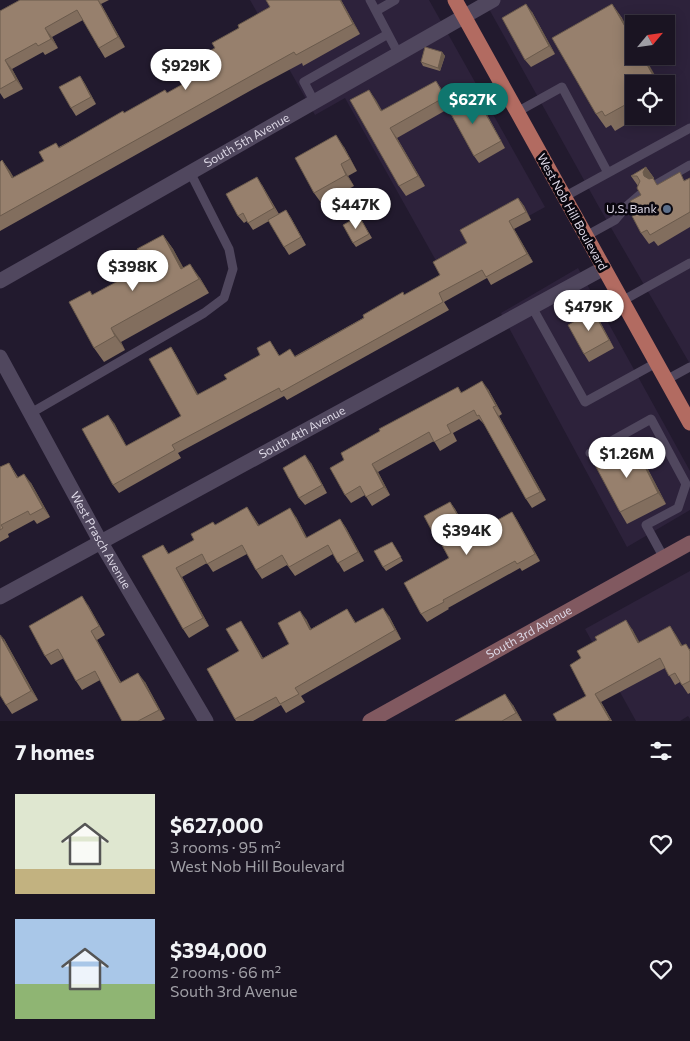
<!DOCTYPE html>
<meta charset="utf-8">
<style>
:root{--surface:#1a1422;--page:#231d2a;--text:#f1f3f6;--muted:#9f9ea5;--line:#383340;--accent:#0f766e}
body{margin:0;font-family:Commissioner,sans-serif;background:var(--page);color:var(--text);height:100vh;display:flex;flex-direction:column;font-size:19px;white-space:nowrap}
*{box-sizing:border-box;margin:0}
p{font-size:16px;color:var(--muted)}
.icon{flex:none;width:28px;height:28px;fill:none;stroke:currentColor;stroke-width:2;stroke-linecap:round;stroke-linejoin:round}
.map{position:relative;height:721px;overflow:hidden}
.details{display:flex;flex-direction:column;background:var(--surface);flex:1}
.details>*{flex:none}
.needle{width:32px;rotate:61deg}
.tools{position:absolute;left:625px;top:15px;display:grid;gap:10px}
.tools a{display:grid;place-items:center;width:50px;height:50px;border-radius:0px;background:var(--surface);box-shadow:0 2px 12px #0003,0 0 0 1px var(--line);font-size:25px}
.price{position:absolute;translate:-50% -42px;padding:0 11px;border-radius:18px;background:#fff;color:#222;font-size:16px;line-height:32px;filter:drop-shadow(0 1px 2px #0008)}
.price::after{content:'';position:absolute;left:50%;top:30px;width:15px;height:11px;margin-left:-8px;background:inherit;clip-path:polygon(0 0,100% 0,50% 100%)}
.price.on{background:var(--accent);color:#fff}
ul{padding:0;list-style:none}
li{display:flex;align-items:center;gap:15px;height:125px;padding:0 15px}
li span{display:grid;place-items:center;flex:none;width:140px;height:100px;border-radius:0px;color:#555}
li>.icon{margin-inline-start:auto}
span .icon{width:60px;height:60px;fill:#fffc;stroke-width:1}
li b{font-size:21px}
h2{display:flex;justify-content:space-between;align-items:center;height:60px;padding:0 15px;font-size:21px}
.map>svg:first-child{display:block}
</style>
<div class="map">
<svg width="690" height="721" viewBox="0 0 690 721">
<rect width="100%" height="100%" fill="#221a2e"/>
<path fill="#2d223b" fill-rule="evenodd" d="M250,0H429L545,207L439,266L345,98L315,115Z
M484,0H690V364L599,207ZM634,24H666V56H634ZM634,84H666V116H634Z
M578,268L690,471V510L627,547L501,313Z
M690,571V719L688,716L680,721H636L585,629Z"/>
<g fill="none" stroke-linecap="round" stroke-linejoin="round">
<path stroke="#50475e" stroke-width="9" d="M370,0L398,53
M376,11L395,0
M314,101L304,82L388,34
M517,112L562,87L608,173
M657,184L690,165
M564,197L690,128
M586,236L615,220L627,206L642,193
M622,301L690,263
M532,307L585,402L656,363
M666,380L690,367
M31,413L204,313L224,298L233,269L229,249L190,172
M590,453L651,419L686,484L678,508L646,525L664,558"/>
<g stroke="#50475e" stroke-width="15">
<path id="s1" d="M0,281L493,0"/>
<path id="s2" d="M0,357L100,541L206,721"/>
<path id="s3" d="M0,597L604,268"/>
</g>
<path stroke="#815960" stroke-width="15" id="s4" d="M370,721L690,543"/>
<path stroke="#b26b61" stroke-width="15" d="M455,0L690,423"/>
</g>
<path fill="#826e5e" d="M20,0H109L101,4L125,47L105,58L99,48L83,20L52,37L58,48L45,55L43,52L12,69L23,89L4,99L0,93V11Z
M341,0L360,34L303,66L302,63L257,87L0,231V162L2,160L14,178L44,161L59,147L124,113L167,93Z
M612,4L622,18L634,84V116H640L615,131L611,125L606,128L596,114Z
M532,12L555,54L531,67L525,60Z
M442,52L445,56L440,71L423,66L421,62Z
M80,76L85,84L96,104L76,116L71,108Z
M369,90L382,111L443,91L449,101H466L471,109L485,111L505,148L479,163L474,156L448,109L397,138L425,186L406,196L399,186Z
M344,147L357,171L348,176L354,186L322,204L314,193Z
M646,167L654,178L653,179L657,185L685,180L690,178V227L658,246L654,241L649,244L641,233L637,213L641,195L638,186L631,176Z
M262,185L279,214L286,210L291,218L306,245L289,255L284,247L269,221L253,230L247,221L244,223L238,216Z
M518,198L524,206L531,220L514,229L533,262L491,285L487,278L444,302L449,310L287,400L284,396L178,453L181,458L119,493L113,485L114,423L126,446L181,416L171,347L176,355L198,395L227,379L260,355L270,341L279,355L295,356L440,275L467,243Z
M359,216L372,238L356,247L353,243Z
M163,235L173,249L183,268L200,278L209,293L121,342L125,350L104,362L94,348L93,295L146,266Z
M593,311L598,318L614,348L589,362L584,354Z
M458,387L461,392L488,389L502,414L499,416L546,500L532,508L526,499L484,424L479,419L453,433L457,441L440,451L434,441L378,472L390,495L372,506L365,495L351,503L345,495L344,460Z
M641,456L666,504L627,524L620,512Z
M9,463L18,477L31,483L50,517L37,524L34,520L8,534L9,537L0,542V467Z
M311,463L327,493L305,505L299,498Z
M450,502L455,509L467,531L471,535L512,512L517,520L540,561L522,571L520,568L448,608L449,609L427,622L421,614L449,558L439,540H438L433,533Z
M253,516L259,525L296,517L307,538L340,519L346,528L364,561L344,572L333,554L295,576L287,565L262,579L256,570L247,554L213,572L207,563L182,577L209,626L189,638L183,629L163,545L169,554L194,540L216,525Z
M392,542L403,561L386,571L383,567Z
M88,605L105,635L97,640L121,682H145L165,719L161,721H122L100,680L82,690L76,681L64,658L51,665L45,656Z
M347,609L356,623L389,616L401,639L301,696L305,702L286,713L281,705L253,721H236L207,669L239,651L246,629L263,658L289,644L306,619L311,629Z
M670,626L682,646L690,649V693L688,694L680,682L675,685L665,668L601,702L612,721H557L586,696L632,629L639,643Z
M4,639L38,700L12,714L6,705Z
M513,705L522,721H455Z"/>
<path fill="#6a5a4c" d="M98,0L101,4L125,47L118,37Z
M340,0H341L360,34L353,24Z
M526,4L532,12L555,54L549,46Z
M612,4L622,18L634,39V42Z
M45,28L52,37L58,48L51,39Z
M442,52L445,56L440,71L438,68Z
M642,56H644L660,84H658Z
M5,60L12,69L23,89L16,80Z
M80,76L85,84L96,104L91,97Z
M436,81L443,91L452,107L445,97Z
M369,90L376,100L388,121L381,111Z
M480,104L485,111L505,148L501,141Z
M390,128L397,138L425,186L418,176Z
M336,135L344,147L357,171Z
M2,160L10,171L20,189L12,178Z
M341,164L348,176L354,186L346,175Z
M646,167L654,178L653,179L660,189L644,176L643,172Z
M257,177L262,185L279,216L274,208Z
M518,198L524,206L531,220L526,212Z
M286,210L291,218L306,245L301,237Z
M509,221L514,229L533,262L527,254Z
M163,235L173,249L192,283L181,269Z
M190,264L200,278L209,293L199,279Z
M593,311L598,318L614,348L609,340Z
M111,328L121,342L125,350L115,336Z
M171,347L176,355L203,403L197,395Z
M482,381L488,389L502,414L496,406Z
M493,407L499,416L546,500L540,492Z
M108,415L114,423L131,454L126,446Z
M634,445L641,456L666,504L658,493Z
M305,455L311,463L327,493L322,485Z
M372,464L378,472L390,495L384,487Z
M24,474L31,483L50,517L43,508Z
M450,502L455,509L472,539L467,532Z
M247,507L253,516L264,535L258,526Z
M290,508L296,517L312,547L306,538Z
M512,512L517,520L540,561L535,554Z
M340,519L346,528L364,561L358,552Z
M176,568L182,577L209,626L203,618Z
M82,596L88,605L105,635L99,626Z
M383,608L389,616L401,639L395,630Z
M300,611L306,619L316,638L310,630Z
M626,620L632,629L645,652L638,643Z
M241,621L246,629L268,667L262,659Z
M670,626L676,635L688,655L681,646Z
M91,631L97,640L126,692L120,683Z
M0,634L4,639L38,700L31,691Z
M138,673L145,682L165,719L159,710Z
M505,694L513,705L522,721L516,713Z
M595,694L601,702L612,721L610,720Z"/>
<path fill="#97806d" stroke="#6a5a4c" d="M20,0H98L118,37L99,48L77,10L45,28L51,39L38,46L36,43L5,60L16,80L0,89V11Z
M266,0H340L353,24L296,55L294,52L249,77L0,216V162L2,160L12,178L44,161L39,152L56,143L59,148L123,111L124,113L165,90L167,93L192,79L184,65L215,48L212,43L239,28L238,25L270,7Z
M526,4L549,46L525,60L502,18Z
M612,4L634,42V56H642L658,84H634V100L605,116L602,111L596,114L552,38Z
M425,47L442,52L438,68L421,62Z
M80,76L91,97L71,108L59,87Z
M436,81L445,97L390,128L418,176L399,186L350,100L369,90L381,111Z
M461,94L470,109L480,104L501,141L474,156L445,103Z
M336,135L350,159L341,164L346,175L314,193L295,158Z
M646,167L643,172L644,176L649,179L653,178L657,185L680,172L684,181L690,178V212L650,235L647,230L641,233L632,216L637,213L630,201L641,195L637,188L640,181L637,176H631Z
M257,177L274,208L248,223L243,213L238,216L226,194Z
M518,198L526,212L509,221L527,254L486,277L482,270L439,293L443,302L281,392L279,388L172,445L175,450L113,485L82,429L108,415L126,446L181,416L149,359L171,347L197,395L227,379L224,375L260,355L257,348L270,341L279,356L290,349L295,357L364,318L363,315L403,292L404,295L440,275L433,262L467,243L460,230Z
M286,210L301,237L284,247L268,220Z
M359,216L369,234L353,243L343,225Z
M163,235L181,269L190,264L199,279L111,328L115,336L94,348L69,302L90,291L92,295L146,266L137,249Z
M593,311L609,340L584,354L568,325Z
M482,381L496,406L493,407L540,492L526,499L479,415L477,416L474,410L447,425L451,433L434,442L429,432L372,464L384,487L366,497L360,486L345,495L330,468L344,460L341,453L380,431L379,429L458,387L461,393Z
M634,445L658,493L620,512L595,465Z
M305,455L322,485L299,498L283,468Z
M9,463L17,478L24,474L43,508L30,515L28,511L1,525L3,528L0,530V467Z
M450,502L467,532L469,531L471,535L512,512L535,554L517,564L515,561L443,600L444,602L421,614L404,583L449,558L435,532L433,533L424,516Z
M247,507L258,526L290,508L306,538L340,519L358,552L338,563L328,545L289,567L282,555L256,570L242,545L207,564L202,554L176,568L203,618L183,629L142,556L163,545L168,554L194,540L191,534L213,522L215,525Z
M392,542L401,557L383,567L374,551Z
M82,596L99,626L91,631L120,683L138,673L159,710L138,721H122L95,671L76,681L58,649L45,656L29,626Z
M383,608L395,630L295,688L299,694L280,704L276,697L235,719L207,669L239,651L226,629L241,621L262,659L289,644L278,623L300,611L310,630L347,609L355,623Z
M626,620L638,643L670,626L681,646L686,644L690,651V681L682,685L675,673L669,676L660,658L595,694L610,720L607,721H557L553,714L586,696L570,665L581,658L577,651L597,640L595,637Z
M0,635L31,691L6,705L0,695Z
M505,694L516,713L502,721H455Z"/>
<circle fill="#5c6f8a" stroke="#0a070f" stroke-width="2" cx="667" cy="209" r="5"/>
<g text-anchor="middle" stroke-width="5" stroke-linejoin="round" paint-order="stroke">
<g font-size="12" fill="#ddd8e6" stroke="#0a070f">
<text dy="4" stroke="none"><textPath href="#s1" startOffset="284">South 5th Avenue</textPath></text>
<text transform="translate(572 212) rotate(61)" y="4">West Nob Hill Boulevard</text>
<text dy="4" stroke="none"><textPath href="#s3" startOffset="344">South 4th Avenue</textPath></text>
<text dy="4" stroke="none"><textPath href="#s2" startOffset="209">West Prasch Avenue</textPath></text>
<text dy="4" stroke="none"><textPath href="#s4" startOffset="182">South 3rd Avenue</textPath></text>
</g>
<g font-size="12" fill="#ddd8e6" stroke="#0a070f" text-anchor="end">
<text x="657" y="213">U.S. Bank</text>
</g>
</g>
</svg>
<div class="tools">
<a><svg class="needle" viewBox="-14 -14 28 28"><path d="M0-13l5 13h-10z" fill="#e53935"/><path d="M0 13l5-13h-10z" fill="#9f9ea5"/></svg></a>
<a><svg class="icon" aria-label="locate" viewBox="0 0 24 24"><circle cx="12" cy="12" r="6"/><path d="M12 2v4M12 18v4M2 12h4M18 12h4"/></svg></a>
</div>
<b class="price" style="left:186px;top:91px">$929K</b>
<b class="price on" style="left:473px;top:125px">$627K</b>
<b class="price" style="left:356px;top:230px">$447K</b>
<b class="price" style="left:133px;top:292px">$398K</b>
<b class="price" style="left:589px;top:332px">$479K</b>
<b class="price" style="left:627px;top:479px">$1.26M</b>
<b class="price" style="left:467px;top:556px">$394K</b>
</div>
<section class="details">
<h2>7 homes<svg class="icon" aria-label="filters" viewBox="0 0 24 24"><path d="M4 7h16M4 17h16"/><circle cx="9" cy="7" r="2"/><circle cx="15" cy="17" r="2"/></svg></h2>
<ul>
<li><span style="background:linear-gradient(#dfe7d0 75%,#c2b280 0)"><svg class="icon" aria-label="home" viewBox="0 0 24 24"><path d="M3 11l9-7 9 7M6 9v11h12V9"/></svg></span><div><b>$627,000</b><p>3 rooms · 95 m²</p><p>West Nob Hill Boulevard</p></div><svg class="icon" aria-label="heart" viewBox="0 0 24 24"><path d="M12 20l-8-8c-3-5 5-10 8-4 3-6 11-1 8 4z"/></svg></li>
<li><span style="background:linear-gradient(#a9c7e8 65%,#8fb573 0)"><svg class="icon" aria-label="home" viewBox="0 0 24 24"><path d="M3 11l9-7 9 7M6 9v11h12V9"/></svg></span><div><b>$394,000</b><p>2 rooms · 66 m²</p><p>South 3rd Avenue</p></div><svg class="icon" aria-label="heart" viewBox="0 0 24 24"><path d="M12 20l-8-8c-3-5 5-10 8-4 3-6 11-1 8 4z"/></svg></li>
</ul>
</section>
